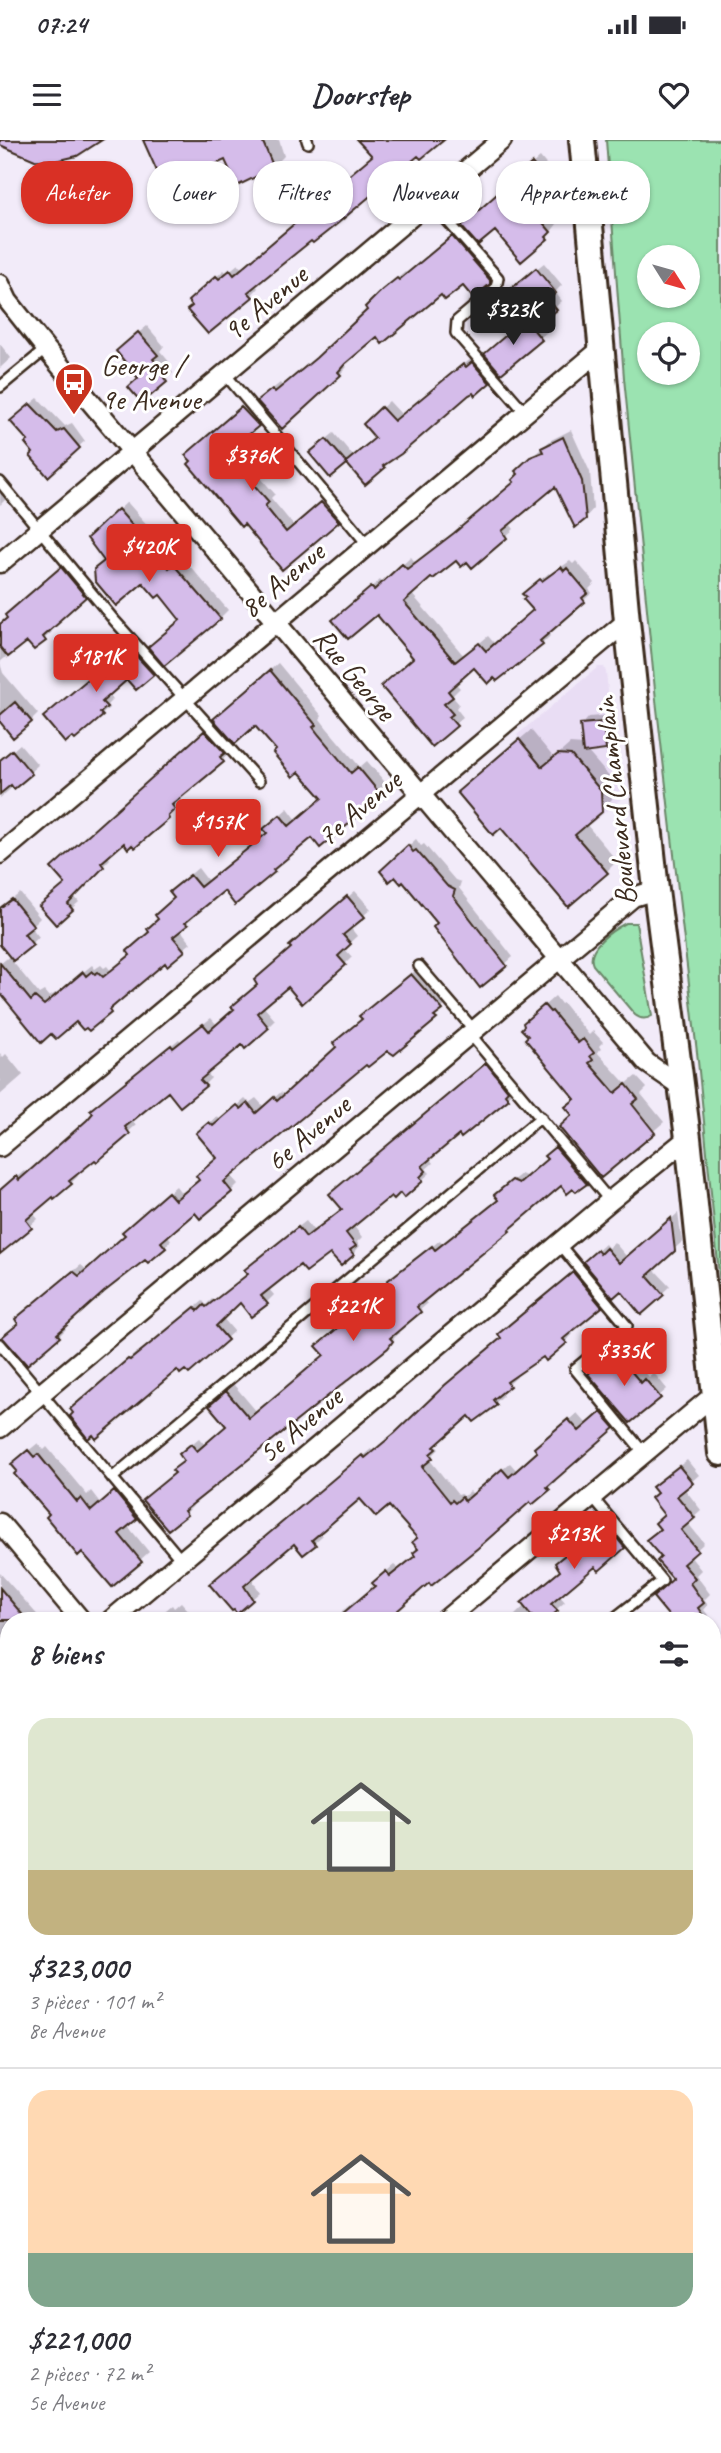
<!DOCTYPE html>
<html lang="fr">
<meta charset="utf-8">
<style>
:root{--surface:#fff;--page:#f7f7f7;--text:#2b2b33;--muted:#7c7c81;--line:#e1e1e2;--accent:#d93025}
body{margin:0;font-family:Caveat,sans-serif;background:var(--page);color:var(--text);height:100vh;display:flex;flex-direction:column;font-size:26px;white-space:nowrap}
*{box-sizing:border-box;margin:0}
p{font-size:23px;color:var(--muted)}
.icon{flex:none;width:38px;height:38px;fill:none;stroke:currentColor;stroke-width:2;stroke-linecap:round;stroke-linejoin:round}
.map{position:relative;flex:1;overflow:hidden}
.side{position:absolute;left:0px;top:1472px;width:721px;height:842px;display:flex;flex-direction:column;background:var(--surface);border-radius:28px 28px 0 0;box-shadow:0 2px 5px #0004}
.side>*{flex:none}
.top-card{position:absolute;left:21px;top:21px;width:679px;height:63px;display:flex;gap:14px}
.needle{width:46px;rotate:127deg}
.controls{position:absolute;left:637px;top:105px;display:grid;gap:14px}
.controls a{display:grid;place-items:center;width:63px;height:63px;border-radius:50%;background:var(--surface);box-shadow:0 2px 5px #0004;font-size:35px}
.price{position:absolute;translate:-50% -60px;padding:0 16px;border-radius:7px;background:var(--accent);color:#fff;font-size:23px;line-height:46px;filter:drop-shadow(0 2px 4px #0008)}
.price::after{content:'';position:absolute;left:50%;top:42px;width:21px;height:16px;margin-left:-10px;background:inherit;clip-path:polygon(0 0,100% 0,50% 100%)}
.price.current{background:#222;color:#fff}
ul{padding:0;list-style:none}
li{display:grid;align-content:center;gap:14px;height:371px;padding:0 28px}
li+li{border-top:2px solid var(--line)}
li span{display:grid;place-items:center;height:217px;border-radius:21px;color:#555}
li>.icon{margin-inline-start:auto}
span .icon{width:126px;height:126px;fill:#fffc;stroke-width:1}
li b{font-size:30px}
h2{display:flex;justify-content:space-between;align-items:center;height:84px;padding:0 28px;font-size:30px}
.tag{padding:0 24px;border-radius:28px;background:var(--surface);box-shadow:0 2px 5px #0004;font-size:24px;line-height:63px}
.tag.current{background:var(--accent);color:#fff}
.status{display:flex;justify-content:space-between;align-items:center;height:49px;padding:0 35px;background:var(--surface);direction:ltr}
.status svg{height:19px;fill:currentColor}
header{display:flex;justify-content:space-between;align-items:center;height:91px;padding:0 28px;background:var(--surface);font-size:32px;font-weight:800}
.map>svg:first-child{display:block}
</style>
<div class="status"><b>07:24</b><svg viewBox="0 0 49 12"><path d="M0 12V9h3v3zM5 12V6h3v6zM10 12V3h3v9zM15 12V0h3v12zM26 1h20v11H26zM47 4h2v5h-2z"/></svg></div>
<header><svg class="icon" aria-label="menu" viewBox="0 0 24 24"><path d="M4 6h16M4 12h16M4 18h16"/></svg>Doorstep<svg class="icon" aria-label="heart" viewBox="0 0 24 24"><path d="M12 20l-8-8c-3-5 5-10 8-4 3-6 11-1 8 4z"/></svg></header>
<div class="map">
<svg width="721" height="2313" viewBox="0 0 721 2313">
<rect width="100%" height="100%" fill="#f2ebf9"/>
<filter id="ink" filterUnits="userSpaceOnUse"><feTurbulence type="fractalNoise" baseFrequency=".0143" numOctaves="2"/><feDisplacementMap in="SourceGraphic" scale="14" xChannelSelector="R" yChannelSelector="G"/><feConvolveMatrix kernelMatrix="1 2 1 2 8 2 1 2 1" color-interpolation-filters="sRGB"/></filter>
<g filter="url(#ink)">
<path fill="#e9ddf4" d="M598,527H604L606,532L620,660L591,684L517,595Z"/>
<path fill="#9be3b1" stroke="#6b8668" stroke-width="2" fill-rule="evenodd" d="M606,0H721V1154L698,921L656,560L624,238ZM649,117H688V156H649ZM649,194H688V233H649Z
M626,783H636L652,876C645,880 640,879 635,875L593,825C585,808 612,790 626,783Z"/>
<path fill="#0003" d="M145,0H279L284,16L273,27Z
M368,0H441L419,13L255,144L258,148L251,156L194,165L197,154L224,130L227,133L238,124L242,129L316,67L317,52L337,36L340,39L345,35L348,37L374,15Z
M540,17L549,28L545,33L551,40L534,56L557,84L547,97L521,119L495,89L471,79Z
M460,90L496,135L488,143H463L441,153L377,195L344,224L347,227L340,234L282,286L266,254L280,243L283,247L325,211L370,170L392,143L405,132L407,134Z
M544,123L562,145L555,152L562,161L540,181L548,191L501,232L493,207L534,173L521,141Z
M147,186L164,206L160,211L171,224L168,227L173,233L142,261L140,237L125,204Z
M0,204L11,218L0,228Z
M480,216L496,235L476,253L474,251L384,327L347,321L330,336L318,306L334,293L354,317L377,297L372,277L389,261L402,275L472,218L474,221Z
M38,258L65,286L72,283L85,301L77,308L36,312L19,274Z
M250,261L265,277L240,299L251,313L249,316L263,333L260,337L275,354L271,358L294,386L330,356L345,374L282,428L193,321L194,308Z
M571,290L590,332L593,369L585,378L556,344L509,383L514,389L472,426L467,419L456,418L411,453L464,516L488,496L495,504L535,470L533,446L549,433L550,435L570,421L573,424L576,421L595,443L589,449L592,453L547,493L550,496L542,504L475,526L455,543L460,548L452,556L459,564L456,568L463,577L432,604L415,517L378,472H342L380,440L383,443L411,417L415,422L464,385L516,342L525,323L551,300Z
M0,340L8,349L2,354L6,359L0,365Z
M127,362L178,420L182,417L228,470L220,478L182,479L160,453L106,420L89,398Z
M69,421L92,449L49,490L52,492L44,499L27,500L0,522V485L9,477L14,468Z
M135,500L160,526L136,548L128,538L108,554L113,559L107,565L109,568L76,598L98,524L115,510L118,514Z
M0,523L3,533L38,574L31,581L0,580Z
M278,523L322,576L320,579L327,588L360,627L367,621L389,647L320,705L312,696L281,722L282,724L274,731L236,762L224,748L192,775L194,777L180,789L191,803L116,862L117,864L110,871L76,879L3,854L0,856V824L11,815L0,802V769L20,753L40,778L31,787L39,797L12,821L39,854L44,851L49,857L64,848L92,825L95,829L101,825L104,828L107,826L111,831L132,814L176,758L179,744L198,728L208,741L268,693L273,681L288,668L297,680L324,657L255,583L223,572Z
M610,575L612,601L605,609L587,611L612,640V659L586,684L617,721L606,732L470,641L531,590L554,618L570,604L584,605L582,585L589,577Z
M212,585L230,613L179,657L181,660L168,677L124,701L107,715L110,719L74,756L79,762L56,782L67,743L162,629Z
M20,604L38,625L0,658V622Z
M416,699L421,706L424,704L455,740L461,742L459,748L513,817L505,824L439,783L403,740L382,731Z
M355,751L371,769L350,787L357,796L344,808L352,817L345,824L288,845L263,866L275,880L268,887L243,903L207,933L211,938L204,945L168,950L131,979L136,985L97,1020L95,1018L76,1034L78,1036L71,1043L32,1072L38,1079L0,1113V1051L24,1031L27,1034L91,977L100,963L179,899L181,902L211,878L217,885L236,869L293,808L298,799Z
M419,828L448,861L435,878L367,923L230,1035L238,1044L231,1051L200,1076L195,1070L167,1094L171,1100L165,1107L145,1117L63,1186L66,1189L59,1196L20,1183L24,1172L81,1125L87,1130L127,1095L132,1085L176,1046L182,1054L201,1039L219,1018L205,987L217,976L221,981L245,959L249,963L256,958L264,967L281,952L285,956L339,907L363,879L368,869Z
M555,856L561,864L563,863L589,895L593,891L603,902L599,906L601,909L597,912L626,944L636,936L647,948L641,954L664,982L601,1036L574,974L577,958L530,896L535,874Z
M0,913L3,917L6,914L23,935L0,955Z
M494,917L515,950L462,996L459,992L429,1018L433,1023L426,1029L430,1033L422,1040L391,1053L353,1085L362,1097L357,1102L360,1106L353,1114L331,1111L300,1123L268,1148L274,1155L267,1162L240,1160L222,1177L234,1191L189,1231L185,1227L178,1228L79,1262L137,1212L138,1214L203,1161L206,1165L212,1159L214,1161L249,1133L254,1122L306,1081L314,1091L343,1068L339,1046Z
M563,1001L593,1036L586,1043L561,1044L424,1160L427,1164L397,1190L399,1193L387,1206L191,1364L193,1366L186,1373L152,1353L177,1332L185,1320L188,1307L199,1298L205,1305L228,1285L218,1259L234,1245L257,1272L326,1214V1199L372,1160L374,1162L393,1146L394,1138L440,1100L443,1105L499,1059L503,1048L521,1034L528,1037L549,1019L553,1009Z
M678,1073L682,1102L653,1128L670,1146L642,1172L593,1115L605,1104L608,1108L614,1102L627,1117Z
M581,1125L608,1158L570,1191L573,1194L565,1202L515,1235L517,1237L500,1252L503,1256L495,1263L469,1273L441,1299L436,1306L439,1309L429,1319L458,1355L461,1354L463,1357L470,1351L473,1354L510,1323L517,1331L539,1312L544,1301L577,1273L587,1284L609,1265L621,1280L554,1339L556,1341L537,1359H530L383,1480H333L354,1461L356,1463L377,1446L382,1435L394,1425L399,1429L417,1415L420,1409L419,1398L390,1363L360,1356L318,1392L322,1396L314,1403L294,1402L251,1438L260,1452L252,1459L219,1437L371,1309L373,1312L503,1198L508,1187Z
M619,1208L625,1215L628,1212L649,1237L654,1233L667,1249L630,1281L598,1227Z
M38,1303L44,1310L47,1307L87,1355L91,1351L101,1364L124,1344L145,1369L127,1385L149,1412L140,1420L51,1374L22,1316Z
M687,1320L699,1335L684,1348L701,1370L687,1382L704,1403L690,1416L701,1430L696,1435L710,1454L704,1460L708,1465L704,1470L720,1490L716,1494L720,1499L712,1507V1480H666L664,1479L669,1474L675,1439L663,1417L661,1388L666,1375L659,1353L661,1340Z
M611,1378L632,1399L599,1428L595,1424L559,1455L565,1462L544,1480H510L561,1430L557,1423Z
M0,1433L42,1480H9V1504L0,1493Z
M181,1462L197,1480H154L172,1465L174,1468Z
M712,1586L719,1594L714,1599L720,1606L715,1612L721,1619L716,1626L721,1634L712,1642Z
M9,1620V1673L0,1680V1627Z
M712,1698L721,1708V1727L712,1734Z
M9,1765V1792L0,1799V1770L1,1771Z
M721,1852V1948L713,1955L712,1859Z
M9,1909V1960L7,1961L5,1958L0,1962V1917Z
M721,1954V2047L714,2042L717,2049L712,2054V1962Z
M9,2041V2087L0,2095V2043L4,2045Z
M721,2129V2184L712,2174V2136Z
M9,2181V2263L0,2252V2189Z
M712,2269L721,2279V2313H661L665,2309L661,2305H712Z
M23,2305H80L70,2313H15Z
M193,2305H260L251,2313H183Z
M368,2305H408L399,2313H352L360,2306L363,2309Z
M530,2305H573L563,2313H520Z"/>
<path fill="#d5bcea" stroke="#3b2a1e" stroke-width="2" d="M0,0H102L77,16L56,21L35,20L0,5Z
M143,0H262L274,28L237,46L225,20L164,47Z
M357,0H444L421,19L418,16L337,84L313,103L311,101L248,152L253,157L208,194L187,170L192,166L188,161L216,136L219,139L230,130L234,135L314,67L308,59L329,42L332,45L337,40L340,43L372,16Z
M532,23L543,37L539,41L545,48L527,64L551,92L546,97L548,99L521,122L495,91L478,105L461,86Z
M452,96L490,140V144L473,158L463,146L445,160L441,155L382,204L377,197L345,224L338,232L341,235L282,289L257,261L272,249L275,252L316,218L367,170L365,167L382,150L397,138L399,140Z
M536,128L556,153L548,159L557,170L540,183L512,148Z
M525,179L542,200L501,234L484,214Z
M138,192L158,215L153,219L165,232L162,235L167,242L142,263L128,247L138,238L116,211Z
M472,222L490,243L475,256L473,253L469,255L401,314L383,326L385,328L365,345L347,324L330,338L309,313L326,299L346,322L375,298L363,284L381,267L394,281L463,224L466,227Z
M30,264L57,292L64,289L80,308L48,337L30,316L33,313L25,303L28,301L10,281Z
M241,267L259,286L234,307L246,321L242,324L257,342L254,345L269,362L265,366L286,392L321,362L339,382L282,430L244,384L241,387L188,324L191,321L185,315Z
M563,297L582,341L586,379L575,388L555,347L502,391L507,398L472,428L467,422L461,427L456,421L433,439L431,438L404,462L455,522L479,503L486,511L533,470L523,459L526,457L522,454L540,439L542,441L561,427L564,431L567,428L588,453L582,458L585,462L540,501L543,505L497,541L494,538L488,544L474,528L448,551L453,557L444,564L453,574L449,577L457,586L432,607L381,546L413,518L377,475L348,499L332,480L371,447L374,450L402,424L407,429L454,393L514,342L512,340L518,334L515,331L530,317L543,312L541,308Z
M118,369L169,428L173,424L221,479L164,526L148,507L180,480L160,455L156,458L143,443L116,466L95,441L94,429L104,421L87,398Z
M61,427L86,457L59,481L60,482L43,497L46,501L34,510L27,502L8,517L0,507V484L7,478L5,475Z
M127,506L154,535L136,550L127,540L102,562L107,567L100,573L103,576L75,600L72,597L65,603L43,577L93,535L89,531L107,516L110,520Z
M270,530L316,585L313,587L319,595L351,633L358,627L382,656L320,708L312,698L273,730L275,732L235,765L224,751L185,783L188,785L173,797L185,811L167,826L165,823L109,870L111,873L89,891L86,888L83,890L76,882L56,899L51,894L41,903L0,853V823L31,861L35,857L44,865L83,832L86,836L92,831L95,834L98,832L103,837L130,815L127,811L149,792L147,789L158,779L155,775L174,758L169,752L190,735L200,747L267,693L263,689L280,675L289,686L322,658L299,632L293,637L273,613L276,610L255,586L235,604L213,579Z
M15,562L32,582L13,598L0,582V575Z
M603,582L606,610L583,613L580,584Z
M204,591L225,613L220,617L224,622L172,665L175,669L168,676L169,679L151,694L135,708L132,705L128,709L124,703L101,723L104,727L68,764L73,770L56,785L39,766L65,744L51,728Z
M519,599L542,627L558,614L571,615L601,651L602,672L575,695L608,733L568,767L501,688L493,695L457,652Z
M12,610L32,634L14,649L11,645L0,654V620Z
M408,705L413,712L416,710L447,746L455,750L453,756L507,826L480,848L433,787L437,783L403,742L401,744L395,737L389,742L380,731Z
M347,756L365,777L343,795L351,804L338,816L346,825L302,864L288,847L257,873L269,888L245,909L242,905L200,940L206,946L180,967L168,952L125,987L130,994L97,1022L95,1020L69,1041L72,1044L54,1059L53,1057L26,1080L32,1088L0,1114V1050L16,1036L19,1040L87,980L93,973L90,970L171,905L173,908L203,884L209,891L234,869L231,867L257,845L254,840L291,808L289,806Z
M12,759L34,786L24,794L33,805L13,821L0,805V768Z
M411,834L443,870L434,877L437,879L394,915L388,911L368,927L366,925L263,1010L224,1042L232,1052L200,1079L195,1073L161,1102L166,1108L148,1123L145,1120L104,1152L57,1194L60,1197L27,1225L2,1197L18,1184L15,1179L73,1131L79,1136L125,1095L122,1092L168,1052L175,1060L199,1040L196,1036L217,1018L196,993L209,982L213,986L237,965L241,969L248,963L256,973L274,957L277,961L336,907L333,903L362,879L359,876Z
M544,865L550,872L552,871L578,903L583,899L594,913L590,916L593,920L589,923L615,953L626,944L638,959L632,964L655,993L601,1038L559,987L572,975L565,967L575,959L525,899L528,896L521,889L524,886L523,883Z
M486,923L508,951L505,954L509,959L461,998L459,995L422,1026L426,1031L420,1037L423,1041L404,1058L400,1053L394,1059L391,1056L346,1093L356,1106L350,1110L354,1115L341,1126L330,1114L306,1132L300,1125L261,1156L268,1164L251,1177L240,1163L216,1186L228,1200L189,1234L185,1230L180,1234L177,1230L96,1299L93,1295L88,1299L70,1276L73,1273L70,1269L128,1219L130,1220L195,1167L198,1171L204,1165L206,1167L248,1134L244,1130L298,1087L306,1097L342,1069L329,1054Z
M555,1007L587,1044L576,1052L573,1049L567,1054L561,1046L509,1090L510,1091L417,1167L421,1172L390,1198L393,1201L388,1208L184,1371L187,1375L168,1390L142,1360L175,1333L172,1330L184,1321L179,1314L191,1304L197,1311L226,1286L209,1266L226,1251L249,1278L324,1215L316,1206L364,1166L365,1168L391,1147L387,1141L432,1106L435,1110L498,1060L494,1055L512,1040L519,1043L547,1019L544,1016Z
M671,1078L675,1111L647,1136L664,1155L641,1175L621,1151L613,1158L583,1122L597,1110L600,1114L606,1108L619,1123Z
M573,1132L602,1167L563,1199L567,1203L546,1221L543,1217L507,1242L510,1246L493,1260L497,1265L474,1282L469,1276L434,1307L436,1309L430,1314L433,1318L422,1327L450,1362L452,1360L455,1363L462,1357L465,1361L502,1329L509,1337L537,1312L534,1308L568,1279L579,1291L601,1272L615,1288L547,1347L550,1350L532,1365L530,1362L478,1408L431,1446L429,1443L397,1471L405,1480H335L375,1446L372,1443L386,1431L390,1436L415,1416L413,1413L418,1409L412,1402L417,1398L389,1366L376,1377L360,1359L312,1400L316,1405L303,1415L294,1404L244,1446L253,1460L237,1474L234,1470L232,1471L209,1444L362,1315L365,1318L395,1293L445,1245L501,1198L498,1194Z
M611,1214L617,1221L620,1218L641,1243L645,1239L661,1258L630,1283L588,1234Z
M28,1310L34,1317L38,1314L77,1362L81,1358L91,1371L114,1351L137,1379L119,1394L142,1422L112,1447L82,1412L78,1416L46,1377L49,1374L14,1334L17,1331L11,1324Z
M679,1326L693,1343L677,1356L695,1378L681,1390L698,1411L683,1424L695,1438L690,1443L704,1463L698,1468L702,1474L694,1480H672L653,1457L673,1439L657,1421L661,1417L646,1400L660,1389L655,1383L664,1375L651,1358L657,1353L652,1347Z
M602,1385L605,1388L607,1386L625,1408L599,1431L595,1427L551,1464L558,1471L546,1480H535L521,1463L560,1431L555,1423Z
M0,1448L27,1480H0Z"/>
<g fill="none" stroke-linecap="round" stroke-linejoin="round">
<defs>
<path id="service" d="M307,0L308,3
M430,61L498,138L496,148L457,181L456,193L525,272
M225,234L368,405
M0,247L46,209
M0,342L114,480L259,641
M419,826L474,890
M470,894L610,1061
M559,1104L627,1186L575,1229L644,1313
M0,1204L182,1421
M112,1338L541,977
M592,1357L662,1441L612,1480
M0,1714L9,1707
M712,2051L721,2062"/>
<path id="minor" d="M0,144L8,161L46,209L647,923L682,947
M0,423L502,0
M0,714L600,210
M0,1007L627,481
M0,1288L633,757L656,750
M0,1383L81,1480
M111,1480L610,1061L688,998
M445,1480L715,1254
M712,1540L721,1532
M0,1574L9,1567
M712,1824L721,1817
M0,1854L9,1847
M712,2105L721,2097
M0,2139L9,2132
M712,2231L721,2242
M128,2313L137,2305
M465,2313L475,2305"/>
<path id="secondary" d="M582,0L627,481L656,750L688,998L721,1313"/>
</defs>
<use href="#service" stroke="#3b2a1e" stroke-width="14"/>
<use href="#minor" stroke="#3b2a1e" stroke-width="23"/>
<use href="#secondary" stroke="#3b2a1e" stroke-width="30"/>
<use href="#service" stroke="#fff" stroke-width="9"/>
<use href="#minor" stroke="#fff" stroke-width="18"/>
<use href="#secondary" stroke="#fff" stroke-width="24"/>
</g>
</g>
<defs>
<symbol id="bus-pin" viewBox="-11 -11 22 30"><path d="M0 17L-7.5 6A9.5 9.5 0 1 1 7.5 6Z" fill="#c8321e" stroke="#fff"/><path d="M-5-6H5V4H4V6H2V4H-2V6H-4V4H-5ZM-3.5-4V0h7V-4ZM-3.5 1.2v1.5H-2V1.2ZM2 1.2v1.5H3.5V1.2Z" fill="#fff"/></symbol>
</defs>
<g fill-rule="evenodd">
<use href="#bus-pin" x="52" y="220" width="44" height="60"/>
</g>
<g text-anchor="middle" stroke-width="6" stroke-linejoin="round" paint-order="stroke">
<g font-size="30" fill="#3b2a1e" stroke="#fff">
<text transform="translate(265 163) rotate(-40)" y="10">9e Avenue</text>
<text transform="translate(282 440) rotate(-40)" y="10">8e Avenue</text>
<text transform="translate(355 534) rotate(50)" y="10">Rue George</text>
<text transform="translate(615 661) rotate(-96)" y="10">Boulevard Champlain</text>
<text transform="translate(359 668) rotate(-40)" y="10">7e Avenue</text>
<text transform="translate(308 993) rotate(-40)" y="10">6e Avenue</text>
<text transform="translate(300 1285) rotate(-40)" y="10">5e Avenue</text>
</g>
<g font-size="30" fill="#3b2a1e" stroke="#fff" text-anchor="start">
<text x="101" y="235">George /<tspan x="101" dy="34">9e Avenue</tspan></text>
</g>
</g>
</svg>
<div class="controls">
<a><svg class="needle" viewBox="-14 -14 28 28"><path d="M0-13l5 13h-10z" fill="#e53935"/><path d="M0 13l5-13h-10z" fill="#7c7c81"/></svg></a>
<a><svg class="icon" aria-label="locate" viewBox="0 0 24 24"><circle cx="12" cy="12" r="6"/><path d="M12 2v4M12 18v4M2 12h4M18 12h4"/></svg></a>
</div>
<b class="price current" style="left:513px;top:207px">$323K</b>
<b class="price" style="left:252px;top:353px">$376K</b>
<b class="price" style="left:149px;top:444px">$420K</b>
<b class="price" style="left:96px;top:554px">$181K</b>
<b class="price" style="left:218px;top:719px">$157K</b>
<b class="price" style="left:353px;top:1203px">$221K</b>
<b class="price" style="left:624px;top:1248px">$335K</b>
<b class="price" style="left:574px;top:1431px">$213K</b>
<div class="top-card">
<a class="tag current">Acheter</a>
<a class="tag">Louer</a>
<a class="tag">Filtres</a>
<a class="tag">Nouveau</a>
<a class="tag">Appartement</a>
</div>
<section class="side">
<h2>8 biens<svg class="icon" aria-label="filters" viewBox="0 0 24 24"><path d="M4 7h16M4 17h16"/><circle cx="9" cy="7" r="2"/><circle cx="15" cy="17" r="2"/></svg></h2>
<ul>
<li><span style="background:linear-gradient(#dfe7d0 70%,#c2b280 0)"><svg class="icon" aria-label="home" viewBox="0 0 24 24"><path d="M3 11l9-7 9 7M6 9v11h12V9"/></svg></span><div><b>$323,000</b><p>3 pièces · 101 m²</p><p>8e Avenue</p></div></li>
<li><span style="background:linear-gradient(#ffd9b3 75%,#7fa58c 0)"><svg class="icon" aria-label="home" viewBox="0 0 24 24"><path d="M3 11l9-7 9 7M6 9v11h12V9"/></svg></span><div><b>$221,000</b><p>2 pièces · 72 m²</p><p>5e Avenue</p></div></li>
</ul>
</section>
</div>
